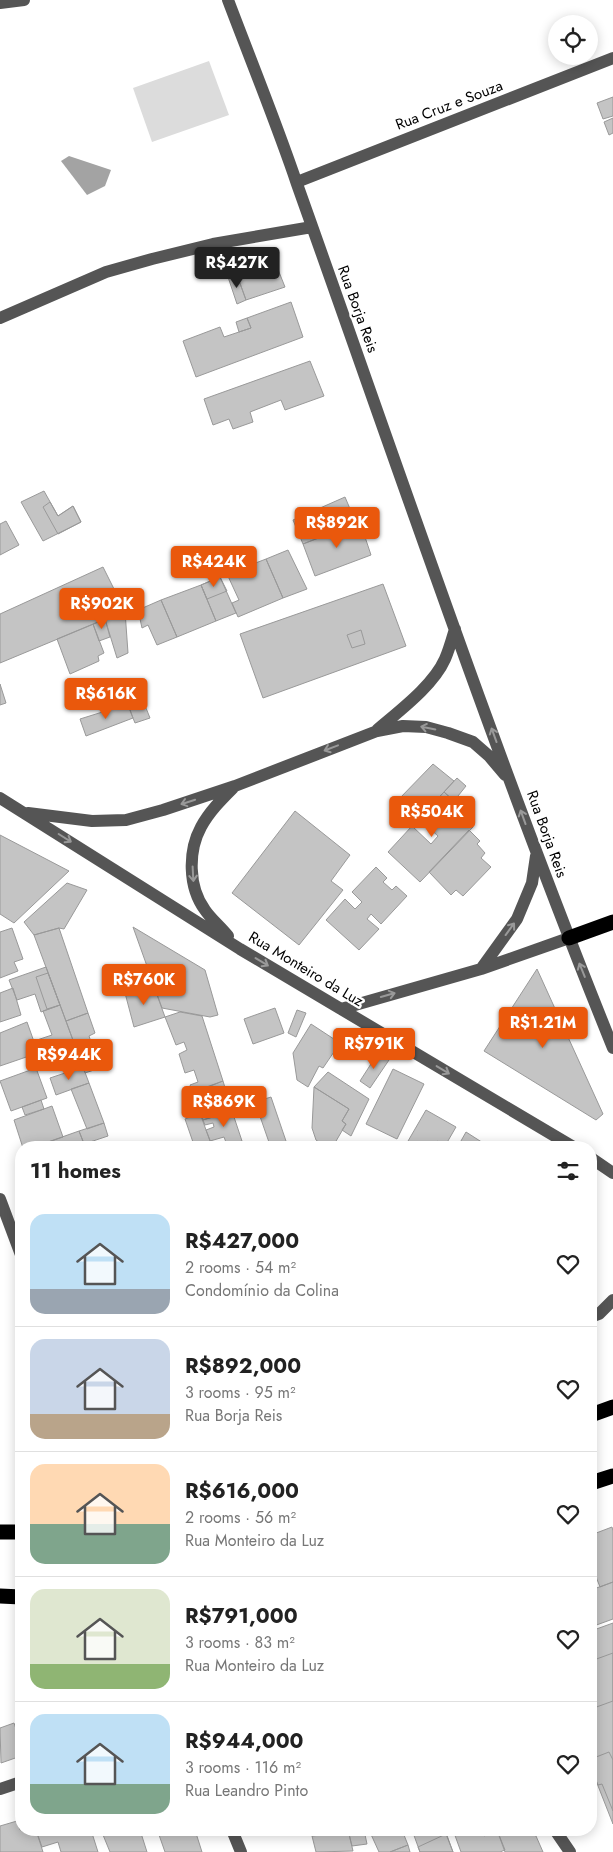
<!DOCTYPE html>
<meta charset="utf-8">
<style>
:root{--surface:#fff;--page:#f2f2f2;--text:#222;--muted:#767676;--line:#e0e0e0;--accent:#ea580c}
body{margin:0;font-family:Jost,sans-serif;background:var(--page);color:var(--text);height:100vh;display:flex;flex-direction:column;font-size:19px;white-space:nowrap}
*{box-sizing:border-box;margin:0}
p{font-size:16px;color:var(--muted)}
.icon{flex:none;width:28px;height:28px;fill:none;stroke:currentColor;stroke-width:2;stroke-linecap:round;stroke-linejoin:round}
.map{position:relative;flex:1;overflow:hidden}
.panel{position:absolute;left:15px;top:1141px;width:582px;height:695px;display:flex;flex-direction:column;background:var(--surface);border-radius:20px;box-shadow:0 2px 12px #0003}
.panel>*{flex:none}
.buttons{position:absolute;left:548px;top:15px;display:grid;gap:10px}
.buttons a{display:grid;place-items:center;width:50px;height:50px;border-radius:50%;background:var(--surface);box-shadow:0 2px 12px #0003;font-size:25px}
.price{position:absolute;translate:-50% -42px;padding:0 11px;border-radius:5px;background:var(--accent);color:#fff;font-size:16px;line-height:32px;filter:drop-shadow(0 1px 2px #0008)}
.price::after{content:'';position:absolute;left:50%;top:30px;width:15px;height:11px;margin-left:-8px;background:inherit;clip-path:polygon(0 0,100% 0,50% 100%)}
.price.active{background:#222;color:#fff}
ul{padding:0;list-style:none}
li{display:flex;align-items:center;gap:15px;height:125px;padding:0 15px}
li+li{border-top:1px solid var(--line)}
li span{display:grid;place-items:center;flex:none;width:140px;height:100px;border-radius:15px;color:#555}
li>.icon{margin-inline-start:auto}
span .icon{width:60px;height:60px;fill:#fffc;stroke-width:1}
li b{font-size:21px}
h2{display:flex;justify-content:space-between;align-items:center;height:60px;padding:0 15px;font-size:21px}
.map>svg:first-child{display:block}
</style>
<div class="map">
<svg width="613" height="1852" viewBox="0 0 613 1852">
<rect width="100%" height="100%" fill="#fff"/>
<path fill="#dcdcdc" d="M209,61L229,115L152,142L133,88Z"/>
<path fill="#a3a3a3" d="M69,156L111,170L105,186L87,195L61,161Z"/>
<path fill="#c4c4c4" stroke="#999" d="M613,97V116L603,119L597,103Z
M613,118V133L609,135L604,122Z
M275,262L285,287L246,300L237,275Z
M237,275L246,300L237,304L228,277Z
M291,302L303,337L196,377L183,341L220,327L224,337L251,328L247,318Z
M247,318L251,328L239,332L236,322Z
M310,361L324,396L285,410L281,400L250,412L253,422L233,429L229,419L213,425L204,399Z
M44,491L58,516L73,506L81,522L43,541L21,502Z
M345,497L356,523L303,544L293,520Z
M50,502L58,516L73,506L81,522L58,534L43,507Z
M6,521L19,545L0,555V524Z
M360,522L371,555L315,576L303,544Z
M288,550L307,589L283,598L266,559Z
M266,559L283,598L238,617L232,603L239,600L227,574Z
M103,567L125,611L0,663V614Z
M220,577L236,613L216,621L201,585Z
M220,577L227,591L207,599L201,585Z
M383,584L406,646L263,698L240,634Z
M201,585L216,621L177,637L161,600Z
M161,600L177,637L157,645L148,625L142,628L138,610Z
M125,611L128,653L117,658L105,619Z
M105,619L110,637L99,641L93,624Z
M93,624L104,653L98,656L99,661L70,674L57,639Z
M361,630L365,644L352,648L347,635Z
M0,684L6,703L0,705Z
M140,693L150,718L135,723L125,698Z
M128,704L133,718L86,736L80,719Z
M433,764L454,781L432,805L422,797L412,810L399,799Z
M457,778L466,786L454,801L444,792Z
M444,792L463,809L459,814L473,827L420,882L388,852L412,826L431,844L438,836L419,819Z
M295,811L350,855L331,881L343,890L299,945L232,893Z
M469,830L480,841L477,844L485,853L481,858L491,867L463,896L456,890L451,895L429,872Z
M0,835L69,871L14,923L0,914Z
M376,867L387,878L383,882L392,890L396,886L407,896L381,924L371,914L367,919L379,929L359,950L326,920L345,899L355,909L362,902L352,892Z
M67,883L87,890L64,929L59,928L34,935L24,922Z
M133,927L205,970L218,1015L210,1017L162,1008Z
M12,928L23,959L14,962L18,971L0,978V932Z
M59,928L88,1013L66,1021L34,935Z
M46,967L60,1005L41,1012L35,994L17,1000L9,980Z
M537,969L603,1114L596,1120L484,1051Z
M48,973L60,1005L47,1009L36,977Z
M153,984L165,1017L134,1027L125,993Z
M13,988L21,1015L0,1022V993Z
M60,1005L74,1043L39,1056L34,1041L52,1035L43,1011Z
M275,1008L284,1033L253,1044L244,1019Z
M297,1010L306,1013L296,1037L288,1033Z
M180,1012L202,1016L223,1081L193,1093L190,1085L198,1082L194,1070L185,1073L179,1054L187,1050L184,1042L176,1045L165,1017Z
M88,1013L95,1033L89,1036L100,1068L85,1073L66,1021Z
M27,1022L38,1053L0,1066V1033Z
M311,1024L340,1043L323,1068L319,1066L308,1087L297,1080L293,1053Z
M378,1053L389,1060L370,1088L360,1081Z
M83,1067L89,1083L56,1095L50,1078Z
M36,1068L47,1098L11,1111L0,1081Z
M393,1069L424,1084L397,1139L366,1124Z
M328,1072L369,1099L351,1136L342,1130L346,1124L342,1121L349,1109L314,1087Z
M223,1081L232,1111L203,1120L199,1110L208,1107L201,1089Z
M89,1083L104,1123L87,1129L71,1089Z
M314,1087L349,1109L342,1121L346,1124L332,1148H327L316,1140L312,1128Z
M271,1097L287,1144L276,1148H271L255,1102Z
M41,1100L44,1109L25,1115L22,1107Z
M52,1106L63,1137L31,1148H23L14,1120Z
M426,1110L456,1127L445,1146L437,1141L433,1148H404Z
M232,1111L242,1141L227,1145L224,1137L210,1141L206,1130L214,1127L213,1123L205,1125L203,1120Z
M200,1113L206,1130L213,1148H195L185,1119Z
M104,1123L108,1136L84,1144L79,1131Z
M79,1131L83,1141L65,1148H31Z
M466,1132L491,1148H457Z
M612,1527L613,1531V1582L600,1587L591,1564V1535Z
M613,1582V1619L591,1627V1590Z
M613,1623V1824L591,1768V1631Z
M613,1653V1701L591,1709V1661Z
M14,1723L21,1744V1756L1,1763L0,1728Z
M609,1752L613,1760V1811L602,1784L598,1785L591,1768V1759Z
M17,1821L20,1830H36L43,1852H0V1826Z
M36,1830H91L98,1852H61L58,1842L42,1847Z
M101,1830H140L147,1852H110Z
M153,1830H195L202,1852H165L158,1832L154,1834Z
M319,1830H348L353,1851L316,1852L312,1836L320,1835Z
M348,1830H364L367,1844L352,1846Z
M369,1830H402L408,1845L390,1852H379Z
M412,1830H445L453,1852H420Z
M453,1830H482L484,1836L497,1830L505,1850L500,1852H461Z
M497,1830H524L536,1836L543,1852H505Z
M446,1834L453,1852H420L418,1847Z
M408,1845L410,1852H390Z"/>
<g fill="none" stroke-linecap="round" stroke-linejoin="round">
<path stroke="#555" stroke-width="12" d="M228,0C251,61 276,122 297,184C400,473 498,764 613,1048
M0,3L24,0
M297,182L613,58
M0,318L106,272L152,259L213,244L312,227
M377,730C399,711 433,686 445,659C449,650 452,639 455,629
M0,798L240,949L575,1148
M28,813L92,821L126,820L163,810L235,786L377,731L403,726L426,727L448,733L473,742L489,756L505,775
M228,936C221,927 211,919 205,910C188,887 188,851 201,827C209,812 221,800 233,788
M481,969L517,919L532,883L536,856
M341,1009L481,969L569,938
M591,1158L613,1173
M0,1199L21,1255
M591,1317L599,1314L613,1300
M0,1789L21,1782
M232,1830L241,1852
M555,1830L570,1852"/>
<path stroke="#000" stroke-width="15" d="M569,938L613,922
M591,1415L613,1407
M591,1483L613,1476
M0,1532H21
M0,1596L21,1597"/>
</g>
<defs><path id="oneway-shaft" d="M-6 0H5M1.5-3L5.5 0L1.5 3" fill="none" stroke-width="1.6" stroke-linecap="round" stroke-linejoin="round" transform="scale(1.25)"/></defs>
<g stroke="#999">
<use href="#oneway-shaft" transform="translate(428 728) rotate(-169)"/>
<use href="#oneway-shaft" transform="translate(494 735) rotate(-110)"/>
<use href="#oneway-shaft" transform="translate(331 748) rotate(159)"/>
<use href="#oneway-shaft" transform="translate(188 802) rotate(162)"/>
<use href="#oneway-shaft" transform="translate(523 817) rotate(-110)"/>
<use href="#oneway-shaft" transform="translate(65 838) rotate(32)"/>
<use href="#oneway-shaft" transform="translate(193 874) rotate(87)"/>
<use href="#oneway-shaft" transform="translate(510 929) rotate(-54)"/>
<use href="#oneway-shaft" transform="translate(262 962) rotate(31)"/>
<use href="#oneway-shaft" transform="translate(582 970) rotate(-112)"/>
<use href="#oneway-shaft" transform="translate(388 995) rotate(-16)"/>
<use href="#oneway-shaft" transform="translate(443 1070) rotate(31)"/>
</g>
<g text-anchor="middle" stroke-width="4.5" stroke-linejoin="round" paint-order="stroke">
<g font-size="15" fill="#000" stroke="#fff">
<text transform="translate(449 105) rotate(-21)" y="5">Rua Cruz e Souza</text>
<text transform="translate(358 309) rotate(70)" y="5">Rua Borja Reis</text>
<text transform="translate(547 834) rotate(70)" y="5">Rua Borja Reis</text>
<text transform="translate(306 969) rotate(31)" y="5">Rua Monteiro da Luz</text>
</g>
</g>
</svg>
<div class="buttons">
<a><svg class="icon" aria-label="locate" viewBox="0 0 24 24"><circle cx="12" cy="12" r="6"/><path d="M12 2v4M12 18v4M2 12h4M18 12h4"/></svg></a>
</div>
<b class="price active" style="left:237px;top:289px">R$427K</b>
<b class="price" style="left:337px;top:549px">R$892K</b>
<b class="price" style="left:214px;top:588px">R$424K</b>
<b class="price" style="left:102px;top:630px">R$902K</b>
<b class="price" style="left:106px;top:720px">R$616K</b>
<b class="price" style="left:432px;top:838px">R$504K</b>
<b class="price" style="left:144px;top:1006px">R$760K</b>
<b class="price" style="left:543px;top:1049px">R$1.21M</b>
<b class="price" style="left:374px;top:1070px">R$791K</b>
<b class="price" style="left:69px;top:1081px">R$944K</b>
<b class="price" style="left:224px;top:1128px">R$869K</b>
<section class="panel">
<h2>11 homes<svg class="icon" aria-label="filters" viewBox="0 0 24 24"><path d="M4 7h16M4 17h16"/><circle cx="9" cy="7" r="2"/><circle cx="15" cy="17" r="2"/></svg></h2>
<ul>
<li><span style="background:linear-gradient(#bfe0f5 75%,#9aa5b1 0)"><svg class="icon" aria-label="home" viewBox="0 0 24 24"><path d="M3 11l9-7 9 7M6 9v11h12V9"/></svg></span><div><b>R$427,000</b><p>2 rooms · 54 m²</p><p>Condomínio da Colina</p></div><svg class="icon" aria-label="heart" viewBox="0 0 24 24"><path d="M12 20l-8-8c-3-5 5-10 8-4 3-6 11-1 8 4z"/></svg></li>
<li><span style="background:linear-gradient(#c9d6e8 75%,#b9a48a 0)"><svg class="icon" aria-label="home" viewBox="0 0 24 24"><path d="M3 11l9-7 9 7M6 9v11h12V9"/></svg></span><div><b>R$892,000</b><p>3 rooms · 95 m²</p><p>Rua Borja Reis</p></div><svg class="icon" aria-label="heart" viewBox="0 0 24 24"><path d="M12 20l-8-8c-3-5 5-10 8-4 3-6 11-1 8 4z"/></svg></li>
<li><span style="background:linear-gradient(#ffd9b3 60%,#7fa58c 0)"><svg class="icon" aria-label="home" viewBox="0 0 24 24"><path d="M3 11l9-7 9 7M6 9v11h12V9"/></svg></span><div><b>R$616,000</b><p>2 rooms · 56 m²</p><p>Rua Monteiro da Luz</p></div><svg class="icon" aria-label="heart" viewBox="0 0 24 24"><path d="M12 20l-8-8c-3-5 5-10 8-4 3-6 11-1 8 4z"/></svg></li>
<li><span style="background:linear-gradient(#dfe7d0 75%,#8fb573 0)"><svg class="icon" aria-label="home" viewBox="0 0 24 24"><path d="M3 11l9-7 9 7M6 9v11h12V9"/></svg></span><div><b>R$791,000</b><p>3 rooms · 83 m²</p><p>Rua Monteiro da Luz</p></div><svg class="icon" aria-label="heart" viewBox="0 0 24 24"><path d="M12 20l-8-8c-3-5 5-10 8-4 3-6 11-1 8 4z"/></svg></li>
<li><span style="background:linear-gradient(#bfe0f5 70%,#7fa58c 0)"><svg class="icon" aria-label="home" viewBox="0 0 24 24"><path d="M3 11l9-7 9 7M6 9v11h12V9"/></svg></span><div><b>R$944,000</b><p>3 rooms · 116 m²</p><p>Rua Leandro Pinto</p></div><svg class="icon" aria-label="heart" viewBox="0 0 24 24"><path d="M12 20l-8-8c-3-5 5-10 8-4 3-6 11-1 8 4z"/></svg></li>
</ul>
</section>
</div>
